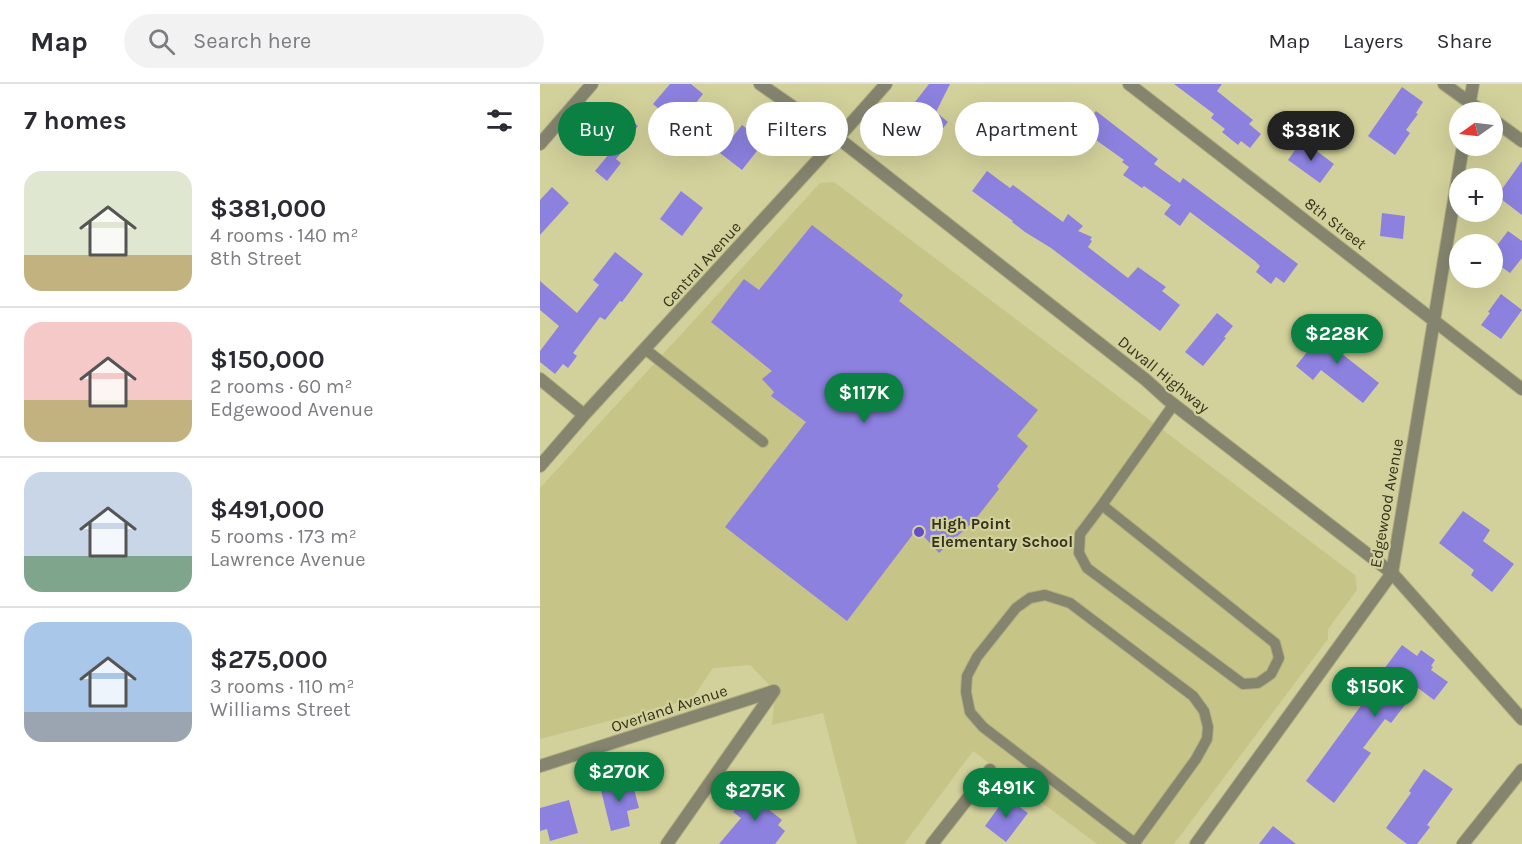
<!DOCTYPE html>
<meta charset="utf-8">
<style>
:root{--surface:#fff;--page:#f2f2f3;--text:#2b2b33;--muted:#7c7c81;--line:#e1e1e2;--accent:#0b8043}
body{margin:0;font-family:Karla,sans-serif;background:var(--page);color:var(--text);height:100vh;display:flex;flex-direction:column;font-size:22px;white-space:nowrap}
*{box-sizing:border-box;margin:0}
p{font-size:20px;color:var(--muted)}
.icon{flex:none;width:33px;height:33px;fill:none;stroke:currentColor;stroke-width:2;stroke-linecap:round;stroke-linejoin:round}
.map{position:relative;flex:1;overflow:hidden}
.details{display:flex;flex-direction:column;background:var(--surface);width:540px}
.details>*{flex:none}
.hud{position:absolute;left:18px;top:18px;width:570px;height:54px;display:flex;gap:12px}
.needle{width:39px;rotate:256deg}
.fabs{position:absolute;left:909px;top:18px;display:grid;gap:12px}
.fabs a{display:grid;place-items:center;width:54px;height:54px;border-radius:50%;background:var(--surface);box-shadow:0 6px 24px #0002;font-size:30px}
.price{position:absolute;translate:-50% -51px;padding:0 14px;border-radius:21px;background:var(--accent);color:#fff;font-size:20px;line-height:39px;filter:drop-shadow(0 2px 3px #0008)}
.price::after{content:'';position:absolute;left:50%;top:36px;width:18px;height:14px;margin-left:-9px;background:inherit;clip-path:polygon(0 0,100% 0,50% 100%)}
.price.on{background:#222;color:#fff}
ul{padding:0;list-style:none}
li{display:flex;align-items:center;gap:18px;height:150px;padding:0 24px}
li+li{border-top:2px solid var(--line)}
li span{display:grid;place-items:center;flex:none;width:168px;height:120px;border-radius:18px;color:#555}
li>.icon{margin-inline-start:auto}
span .icon{width:72px;height:72px;fill:#fffc;stroke-width:1}
li b{font-size:26px}
h2{display:flex;justify-content:space-between;align-items:center;height:72px;padding:0 24px;font-size:26px}
.tag{padding:0 21px;border-radius:27px;background:var(--surface);box-shadow:0 6px 24px #0002;font-size:21px;line-height:54px}
.tag.on{background:var(--accent);color:#fff}
header{display:flex;align-items:center;gap:36px;box-sizing:border-box;height:84px;padding:0 30px;background:var(--surface);border-bottom:2px solid var(--line)}
header strong{font-size:28px}
nav{display:flex;gap:33px;margin-inline-start:auto;font-size:21px}
.search{width:420px;height:54px;background:var(--page);display:flex;align-items:center;gap:15px;box-sizing:border-box;padding:0 21px;border-radius:33px;color:var(--muted);font-size:22px}
main{display:flex;flex:1;min-height:0}
.map>svg:first-child{display:block}
</style>
<header>
<strong>Map</strong>
<div class="search"><svg class="icon" aria-label="search" viewBox="0 0 24 24"><circle cx="10" cy="10" r="6"/><path d="M15 15l6 6"/></svg>Search here</div>
<nav><a>Map</a><a>Layers</a><a>Share</a></nav>
</header>
<main>
<section class="details">
<h2>7 homes<svg class="icon" aria-label="filters" viewBox="0 0 24 24"><path d="M4 7h16M4 17h16"/><circle cx="9" cy="7" r="2"/><circle cx="15" cy="17" r="2"/></svg></h2>
<ul>
<li><span style="background:linear-gradient(#dfe7d0 70%,#c2b280 0)"><svg class="icon" aria-label="home" viewBox="0 0 24 24"><path d="M3 11l9-7 9 7M6 9v11h12V9"/></svg></span><div><b>$381,000</b><p>4 rooms · 140 m²</p><p>8th Street</p></div></li>
<li><span style="background:linear-gradient(#f6c9c9 65%,#c2b280 0)"><svg class="icon" aria-label="home" viewBox="0 0 24 24"><path d="M3 11l9-7 9 7M6 9v11h12V9"/></svg></span><div><b>$150,000</b><p>2 rooms · 60 m²</p><p>Edgewood Avenue</p></div></li>
<li><span style="background:linear-gradient(#c9d6e8 70%,#7fa58c 0)"><svg class="icon" aria-label="home" viewBox="0 0 24 24"><path d="M3 11l9-7 9 7M6 9v11h12V9"/></svg></span><div><b>$491,000</b><p>5 rooms · 173 m²</p><p>Lawrence Avenue</p></div></li>
<li><span style="background:linear-gradient(#a9c7e8 75%,#9aa5b1 0)"><svg class="icon" aria-label="home" viewBox="0 0 24 24"><path d="M3 11l9-7 9 7M6 9v11h12V9"/></svg></span><div><b>$275,000</b><p>3 rooms · 110 m²</p><p>Williams Street</p></div></li>
</ul>
</section>
<div class="map">
<svg width="982" height="760" viewBox="0 0 982 760">
<rect width="100%" height="100%" fill="#d2d19b"/>
<path fill="#c6c487" d="M294,98L815,491L817,506L788,545V555L634,760H557L433,667L364,760H317L283,629L232,641L235,607L210,581L173,584L152,615L0,655V404L280,99Z"/>
<path fill="#8c81df" d="M130,0H151L163,10L146,31L137,25L130,34L113,20Z
M389,0H410L396,28L408,38L391,59L361,36Z
M634,0H682L677,7L713,36L709,40L721,50L710,64L701,57L698,61L682,48L685,45L671,34L674,30Z
M862,3L883,18L876,29L878,30L866,46L870,49L855,71L828,52Z
M78,26L98,42L87,56L90,58L76,75L81,79L67,97L55,87L69,70L43,49L57,32L67,40Z
M556,27L618,75L614,80L640,99L643,94L758,180L744,199L736,193L731,200L716,188L720,182L715,177L650,128L640,142L624,130L631,121L604,102L602,104L583,91L589,83L582,78L584,76L556,56L549,66L530,51L545,31L550,34Z
M202,41L224,58L202,86L180,69Z
M762,56L794,80L780,99L748,76Z
M982,77V131L957,112Z
M447,87L470,104L473,101L523,138L528,130L543,142L538,147L552,153L550,156L552,157L548,163L588,194L598,183L626,203L622,207L640,221L620,247L511,164L485,148L472,138L473,137L432,107Z
M12,103L29,119L0,151V116Z
M141,107L163,124L142,152L120,135Z
M842,129L865,132L863,155L840,152Z
M272,141L363,211L359,217L498,326L477,352L488,362L457,402L459,405L434,437L399,469L377,445L307,537L185,443L266,338L231,312L234,308L222,295L232,287L171,238L204,195L219,206Z
M968,147L982,157V174L970,189L952,176V168Z
M75,168L103,190L82,218L80,217L65,236L60,233L33,269L37,272L28,284L23,280L15,290L0,278V267L19,242L0,226V197L37,229L59,201L53,196Z
M961,210L982,226L961,255L941,241L950,229L948,228Z
M677,229L693,242L684,253L686,254L663,282L645,268Z
M789,240L807,255L797,266L839,299L823,319L781,286L773,296L756,282Z
M923,427L950,446L943,457L974,480L952,508L931,491L934,486L899,459Z
M862,561L877,572L881,566L895,576L891,582L893,583L891,586L908,598L894,616L878,604L851,639L845,635L823,664L831,669L794,719L766,697L823,619L820,617Z
M884,685L913,705L887,741L890,743L877,760H867L846,744L871,709L869,707Z
M91,694L99,724L87,727L90,742L71,747L60,702Z
M214,700L230,712L223,721L242,736L238,741L245,747L235,760H179L201,734L193,728Z
M466,713L488,729L466,758L445,742Z
M29,716L38,749L10,757L7,745L0,747V724Z
M733,742L756,760H719Z"/>
<g fill="none" stroke-linecap="round" stroke-linejoin="round">
<defs>
<path id="service" d="M105,265L223,358
M562,421L735,559L739,574L731,590L718,599L703,600L547,484L539,469L540,450L562,421L634,320
M595,759L656,675L667,655L668,643L664,627L653,612L530,519L505,511L490,514L476,524L437,573L427,592L426,608L430,628L443,643L596,760"/>
<path id="minor" d="M589,0L982,305
M904,0L943,28
M928,28L933,0
M952,35L982,57
M0,60L52,0
M0,295L44,331
M0,382L44,331L298,54L346,0
M0,682L234,607
M127,760L234,607
M392,760L450,686
M656,760L852,489L923,62
M923,760L982,686"/>
<path id="tertiary" d="M220,0L298,54L606,296L628,316L852,489L982,635"/>
</defs>
<use href="#service" stroke="#afae7f" stroke-width="12"/>
<use href="#minor" stroke="#afae7f" stroke-width="14"/>
<use href="#tertiary" stroke="#afae7f" stroke-width="14"/>
<use href="#service" stroke="#85846f" stroke-width="10"/>
<use href="#minor" stroke="#85846f" stroke-width="12"/>
<use href="#tertiary" stroke="#85846f" stroke-width="12"/>
</g>
<circle fill="#644dc6" stroke="#d2d19b" stroke-width="2" cx="379" cy="448" r="6"/>
<g text-anchor="middle" stroke-width="4.5" stroke-linejoin="round" paint-order="stroke">
<g font-size="16" fill="#33331d" stroke="#d2d19b">
<text transform="translate(796 139) rotate(38)" y="6">8th Street</text>
<text transform="translate(161 180) rotate(-48)" y="6">Central Avenue</text>
<text transform="translate(624 290) rotate(39)" y="6">Duvall Highway</text>
<text transform="translate(846 419) rotate(-80)" y="6">Edgewood Avenue</text>
<text transform="translate(129 624) rotate(-18)" y="6">Overland Avenue</text>
</g>
<g font-size="16" font-weight="bold" fill="#33331d" stroke="#d2d19b" text-anchor="start">
<text x="391" y="445">High Point<tspan x="391" dy="18">Elementary School</tspan></text>
</g>
</g>
</svg>
<div class="fabs">
<a><svg class="needle" viewBox="-14 -14 28 28"><path d="M0-13l5 13h-10z" fill="#e53935"/><path d="M0 13l5-13h-10z" fill="#7c7c81"/></svg></a>
<a>+</a>
<a>−</a>
</div>
<b class="price on" style="left:771px;top:78px">$381K</b>
<b class="price" style="left:797px;top:281px">$228K</b>
<b class="price" style="left:324px;top:340px">$117K</b>
<b class="price" style="left:835px;top:634px">$150K</b>
<b class="price" style="left:79px;top:719px">$270K</b>
<b class="price" style="left:466px;top:735px">$491K</b>
<b class="price" style="left:215px;top:738px">$275K</b>
<div class="hud">
<a class="tag on">Buy</a>
<a class="tag">Rent</a>
<a class="tag">Filters</a>
<a class="tag">New</a>
<a class="tag">Apartment</a>
</div>
</div>
</main>
